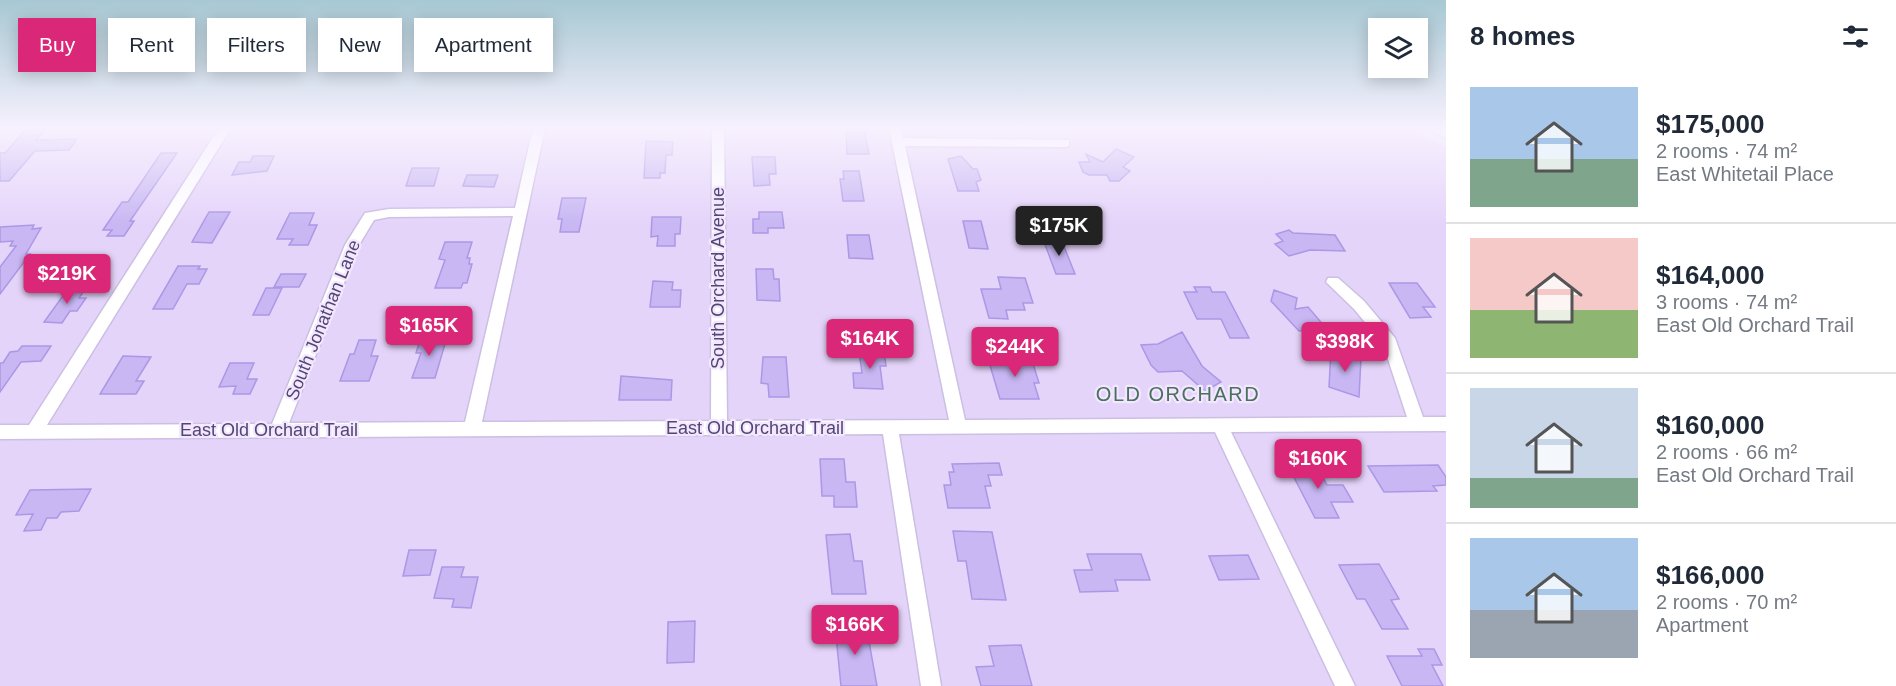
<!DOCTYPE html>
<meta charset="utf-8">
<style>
:root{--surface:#fff;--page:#f6f6f7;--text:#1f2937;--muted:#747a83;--line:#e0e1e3;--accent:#db2777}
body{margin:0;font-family:Helvetica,sans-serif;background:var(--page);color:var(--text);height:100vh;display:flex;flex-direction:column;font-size:22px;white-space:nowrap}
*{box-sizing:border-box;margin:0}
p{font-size:20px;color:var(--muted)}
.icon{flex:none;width:33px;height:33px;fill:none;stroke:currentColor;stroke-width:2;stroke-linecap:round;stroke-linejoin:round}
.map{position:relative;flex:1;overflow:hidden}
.details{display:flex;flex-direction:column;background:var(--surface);width:450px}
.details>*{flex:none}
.hud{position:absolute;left:18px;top:18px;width:570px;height:54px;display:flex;gap:12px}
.buttons{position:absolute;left:1368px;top:18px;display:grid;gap:12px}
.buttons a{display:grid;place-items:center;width:60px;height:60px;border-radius:0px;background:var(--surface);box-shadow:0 3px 15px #0003;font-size:30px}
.price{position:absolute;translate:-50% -51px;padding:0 14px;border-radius:6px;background:var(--accent);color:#fff;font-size:20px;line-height:39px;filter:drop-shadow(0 2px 3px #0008)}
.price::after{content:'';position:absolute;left:50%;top:36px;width:18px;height:14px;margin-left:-9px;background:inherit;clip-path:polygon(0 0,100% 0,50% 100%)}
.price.current{background:#222;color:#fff}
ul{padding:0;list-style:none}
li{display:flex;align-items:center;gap:18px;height:150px;padding:0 24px}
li+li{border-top:2px solid var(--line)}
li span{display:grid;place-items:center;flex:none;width:168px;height:120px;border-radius:0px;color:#555}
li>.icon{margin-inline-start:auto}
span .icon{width:72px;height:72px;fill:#fffc;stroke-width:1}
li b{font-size:26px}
h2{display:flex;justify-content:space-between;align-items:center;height:72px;padding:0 24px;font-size:26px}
.chip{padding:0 21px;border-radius:0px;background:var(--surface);box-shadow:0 3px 15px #0003;font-size:21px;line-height:54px}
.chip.current{background:var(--accent);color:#fff}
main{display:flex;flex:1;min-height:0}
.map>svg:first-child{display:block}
</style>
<main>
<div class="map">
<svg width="1446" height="686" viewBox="0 0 1446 686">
<rect width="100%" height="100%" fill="#eee0fd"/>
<path fill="#e5d4fa" d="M0,128H1405L1446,147V686H0Z"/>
<path fill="#c8b7f3" stroke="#ac97e6" stroke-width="1.5" d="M27,128H46L36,140L77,139L69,150L35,151L9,181H0V153H5Z
M846,128H864L869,154H847Z
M646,141L673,142L672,155H666L665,173H660V178H644Z
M1116,149L1134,157L1123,167L1130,171L1119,181H1110L1107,175H1089L1083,172L1079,162H1090L1086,154L1103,162Z
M161,153H177L130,221H134L124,236H107L112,230H103L122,202H128Z
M253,156H274L267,171L232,175L239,162H250Z
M961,156L973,169H977L981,180L976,182L979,191H958L948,159Z
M752,157H775L776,174H769L770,185L754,186Z
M412,168H439L434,186H406Z
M843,171H859L864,201H843L840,179H844Z
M467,175H498L494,187L463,186Z
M562,198H586L579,232H560L562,219H558Z
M209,212H230L212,243L192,242Z
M759,212H782L784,228H768V233H753V219H759Z
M290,213H314L309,225H317L308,245H289L293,239H277Z
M652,217H681L680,234H675V246H657L658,236L651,237Z
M963,221H981L988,249L969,248Z
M34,225L32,229L41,228L26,254H30L0,294V267L16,246H10L13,241L0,242V227Z
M1289,230L1293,233L1335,235L1345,251L1310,250L1289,256L1275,244L1283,241L1276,234Z
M847,235H869L873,259L849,258Z
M1043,239H1061L1075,274H1056Z
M445,242H472L467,258H470L469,264H472L467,283H463L461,288H435L445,260L439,259Z
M178,266H200L198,269H207L199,284H187L173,309H153Z
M756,269H773L774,279H779L780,301L757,300Z
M281,274H306L299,287H274Z
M998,277L1025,278L1033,303H1023L1025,310H1006L1008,319L989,318L981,289H1001Z
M653,281L673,282L672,290H681L680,307H650Z
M1389,283H1417L1435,307H1423L1431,317L1410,318Z
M70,286H87L79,298H86L77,311H70L62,323L44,322Z
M1194,287H1210L1212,292H1225L1249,338H1230L1221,319H1197L1184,292H1197Z
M266,288H282L269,315H253Z
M1274,290L1297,298L1295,309L1308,307L1325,327L1299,331L1271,301Z
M1182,332L1202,366L1221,382L1205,391L1182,371L1158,372L1151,365L1141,345L1158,344Z
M421,337H447L435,378H412L421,353H416Z
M359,340H376L371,356H378L369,381H340L350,354H354Z
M22,346H51L41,361L21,362L0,392V363H3L10,352L18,351Z
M1331,349L1361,358L1359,397L1329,387Z
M859,351H884L886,366H880L883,389L854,388L853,373H862Z
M123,356L151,357L136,381H144L136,394H100Z
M763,357H786L789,397H769L768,384L761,383Z
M1031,357L1039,383H1034L1039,399H1000L989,362H997L996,358Z
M230,363H254L247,379H257L250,394H233L236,386L219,387Z
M621,376L672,380L671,400H619Z
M820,459H844L846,482H855L857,507H834V496H822Z
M999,463L1002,475H988L991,486H985L990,508H948L944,485H951L949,472H954L952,464Z
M1315,463L1327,485H1343L1353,502H1331L1339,518H1315L1287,464Z
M1438,465L1446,477V485L1433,486L1437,491L1384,492L1368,466Z
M91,489L79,511L61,512L57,518H47L41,530L24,531L33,514L16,515L30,490Z
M953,531L992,532L1006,600L972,599L966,561H958Z
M850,534L854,561H862L866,594H832L826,535Z
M409,550H436L430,575L403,576Z
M1087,554H1141L1150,580H1115L1118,591L1080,592L1074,570H1092Z
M1248,555L1259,579L1219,580L1209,556Z
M1379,564L1399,599L1391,600L1408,629H1382L1365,599H1357L1339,565Z
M442,567H464L461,577H478L471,608L452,607L454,599L434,598Z
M695,621L694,662L667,663L668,622Z
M866,625L877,686H841L835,626Z
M1021,645L1032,686H981L976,667L994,666L989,646Z
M1418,649H1434L1442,665H1432L1443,686H1402L1387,656H1422Z"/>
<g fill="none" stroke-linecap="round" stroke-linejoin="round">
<defs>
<path id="street" d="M219,128H231L47,425L272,424L345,245L365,213L389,209L515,208L533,128H545L482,422L711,421L712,128H724L727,421L949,420L889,128H901L903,138L1069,140V146L1065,147L905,146L965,420L1407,417L1383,344L1354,309L1326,282L1328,278H1338L1364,301L1395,338L1423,417H1446V431L1231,432L1355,686H1335L1215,432L899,434L941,686H921L883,434L0,439V425H29ZM513,216L465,422L289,423L359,245L374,220L389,217Z"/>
<path id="secondary" d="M1426,128H1446V138Z"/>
</defs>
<use href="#street" stroke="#cbbfe3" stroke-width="3"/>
<use href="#secondary" stroke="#cbbce8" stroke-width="3"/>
<use href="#street" fill="#fff" fill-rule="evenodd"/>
<use href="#secondary" fill="#fff" fill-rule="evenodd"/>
</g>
<linearGradient id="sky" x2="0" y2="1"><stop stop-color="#a7c8d3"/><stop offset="0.57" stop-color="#f7f1fe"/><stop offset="1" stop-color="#f7f1fe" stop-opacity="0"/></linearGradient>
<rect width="1446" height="224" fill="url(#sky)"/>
<g text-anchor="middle" stroke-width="4.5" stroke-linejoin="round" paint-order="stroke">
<g font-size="18" fill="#524774" stroke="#f3e7ff">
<text transform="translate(718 278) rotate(-90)" y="6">South Orchard Avenue</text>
<text transform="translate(323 320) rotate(-68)" y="6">South Jonathan Lane</text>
<text x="755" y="434">East Old Orchard Trail</text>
<text x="269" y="436">East Old Orchard Trail</text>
</g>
<g font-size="20" letter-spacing="1.5" fill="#4a705e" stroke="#f3e7ff">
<text x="1178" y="401">OLD ORCHARD</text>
</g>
</g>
</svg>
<div class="buttons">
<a><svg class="icon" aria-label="layers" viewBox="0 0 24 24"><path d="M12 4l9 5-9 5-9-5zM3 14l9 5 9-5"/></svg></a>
</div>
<b class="price current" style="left:1059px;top:257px">$175K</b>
<b class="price" style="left:67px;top:305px">$219K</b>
<b class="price" style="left:429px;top:357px">$165K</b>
<b class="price" style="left:870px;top:370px">$164K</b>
<b class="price" style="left:1345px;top:373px">$398K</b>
<b class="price" style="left:1015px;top:378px">$244K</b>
<b class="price" style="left:1318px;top:490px">$160K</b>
<b class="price" style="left:855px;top:656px">$166K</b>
<div class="hud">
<a class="chip current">Buy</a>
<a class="chip">Rent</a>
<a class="chip">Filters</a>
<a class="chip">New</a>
<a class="chip">Apartment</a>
</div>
</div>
<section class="details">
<h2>8 homes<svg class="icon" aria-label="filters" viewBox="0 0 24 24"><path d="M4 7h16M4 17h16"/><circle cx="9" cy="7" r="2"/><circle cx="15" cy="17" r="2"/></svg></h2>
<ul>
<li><span style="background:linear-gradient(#a9c7e8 60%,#7fa58c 0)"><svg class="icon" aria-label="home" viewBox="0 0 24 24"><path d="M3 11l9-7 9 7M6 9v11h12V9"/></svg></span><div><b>$175,000</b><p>2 rooms · 74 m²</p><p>East Whitetail Place</p></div></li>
<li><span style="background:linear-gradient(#f6c9c9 60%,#8fb573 0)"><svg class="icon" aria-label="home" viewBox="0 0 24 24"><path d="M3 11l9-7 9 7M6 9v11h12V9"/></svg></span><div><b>$164,000</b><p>3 rooms · 74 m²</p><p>East Old Orchard Trail</p></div></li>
<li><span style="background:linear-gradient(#c9d6e8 75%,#7fa58c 0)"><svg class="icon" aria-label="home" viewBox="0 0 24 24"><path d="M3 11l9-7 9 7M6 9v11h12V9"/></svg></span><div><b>$160,000</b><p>2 rooms · 66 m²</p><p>East Old Orchard Trail</p></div></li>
<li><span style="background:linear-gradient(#a9c7e8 60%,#9aa5b1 0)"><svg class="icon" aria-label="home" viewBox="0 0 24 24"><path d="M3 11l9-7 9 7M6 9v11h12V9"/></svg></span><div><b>$166,000</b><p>2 rooms · 70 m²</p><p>Apartment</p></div></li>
</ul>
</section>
</main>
